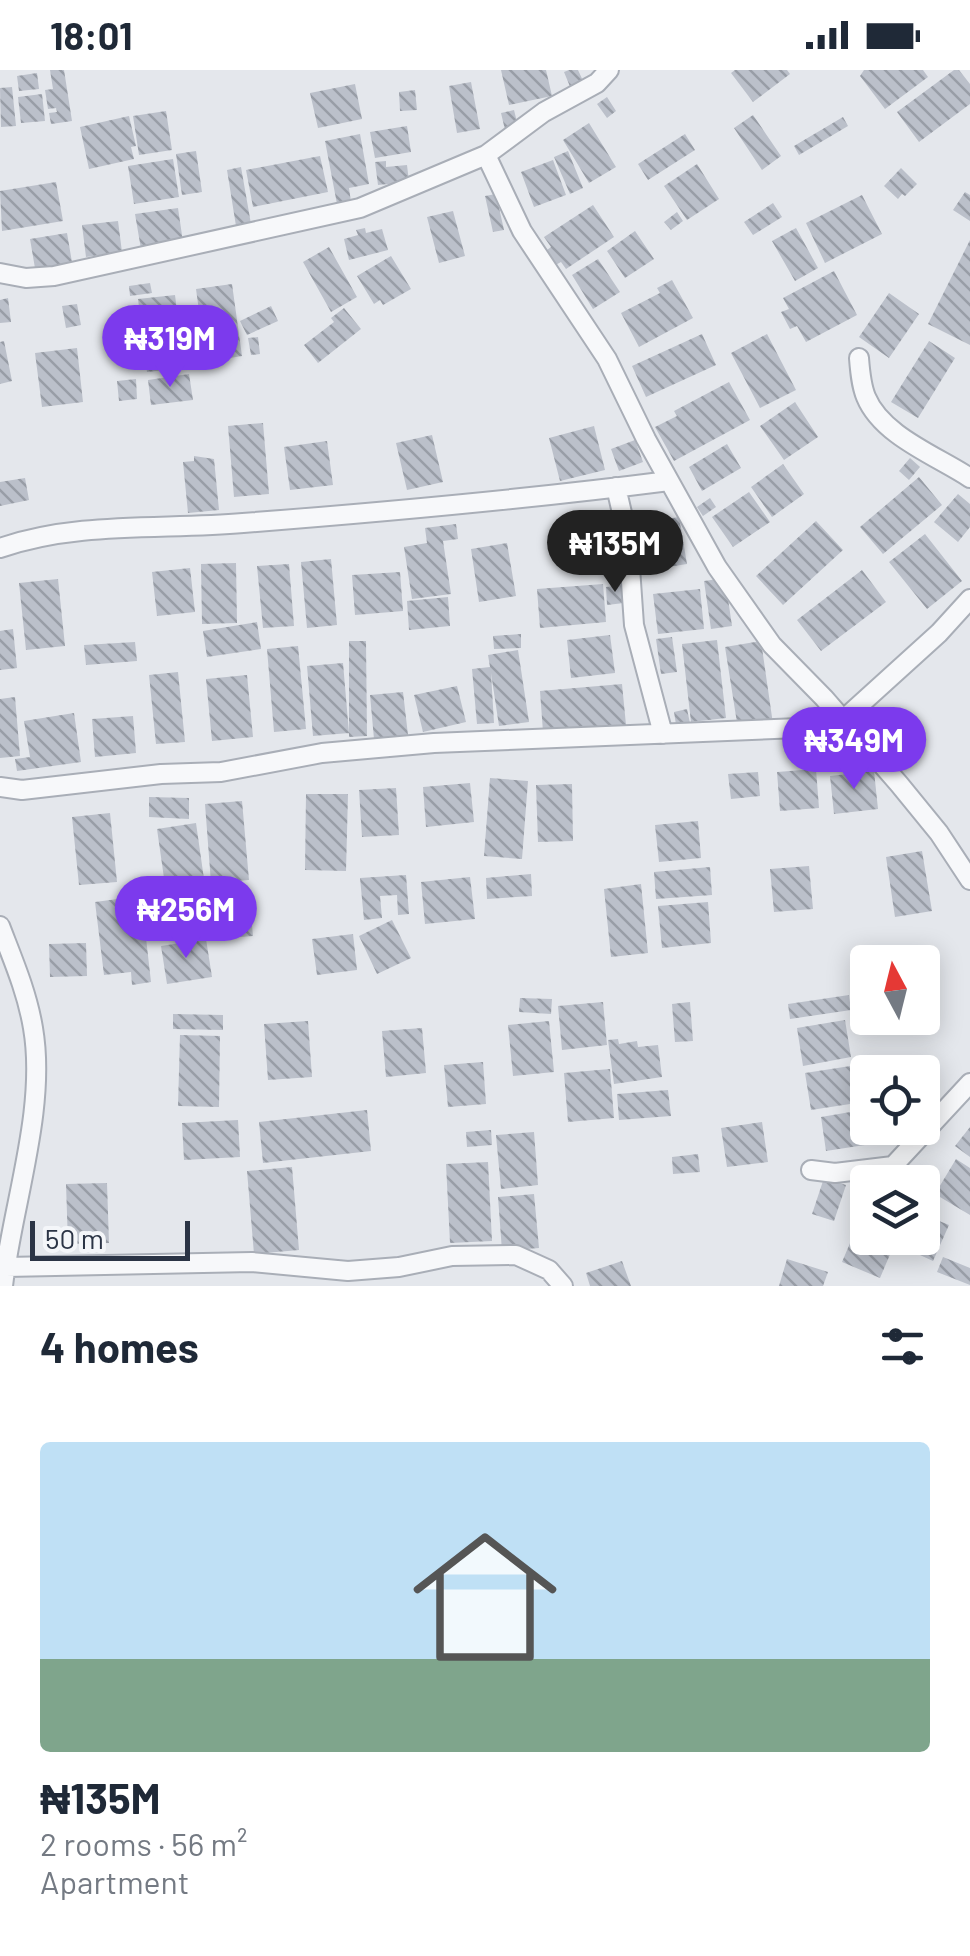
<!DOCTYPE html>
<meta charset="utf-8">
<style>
:root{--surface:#fff;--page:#f6f6f7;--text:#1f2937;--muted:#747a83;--line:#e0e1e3;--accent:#7c3aed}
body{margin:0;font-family:Barlow,sans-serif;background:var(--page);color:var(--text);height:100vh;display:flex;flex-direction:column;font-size:38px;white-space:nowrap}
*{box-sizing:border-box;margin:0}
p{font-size:32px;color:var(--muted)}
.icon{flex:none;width:55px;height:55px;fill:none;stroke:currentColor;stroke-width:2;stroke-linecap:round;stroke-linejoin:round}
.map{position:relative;height:1216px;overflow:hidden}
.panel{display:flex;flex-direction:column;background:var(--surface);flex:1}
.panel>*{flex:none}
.needle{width:65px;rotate:353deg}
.controls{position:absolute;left:850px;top:875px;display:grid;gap:20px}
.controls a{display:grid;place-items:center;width:90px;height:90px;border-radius:10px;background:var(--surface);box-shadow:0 5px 25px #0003;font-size:50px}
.scale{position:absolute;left:30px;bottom:25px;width:160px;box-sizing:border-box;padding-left:10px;border:5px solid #2b3445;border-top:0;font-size:28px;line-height:35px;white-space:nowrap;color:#2b3445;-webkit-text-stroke:8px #f4f6f9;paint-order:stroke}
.price{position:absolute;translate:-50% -85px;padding:0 22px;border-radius:35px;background:var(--accent);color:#fff;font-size:32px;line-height:65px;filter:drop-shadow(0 2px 5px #0008)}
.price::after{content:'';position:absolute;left:50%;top:60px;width:30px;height:22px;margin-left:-15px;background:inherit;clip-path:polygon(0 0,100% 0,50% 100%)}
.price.current{background:#222;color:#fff}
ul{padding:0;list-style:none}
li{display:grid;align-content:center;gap:20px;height:530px;padding:0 40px}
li+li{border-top:2px solid var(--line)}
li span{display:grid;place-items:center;height:310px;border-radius:10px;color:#555}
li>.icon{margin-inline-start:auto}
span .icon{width:180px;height:180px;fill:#fffc;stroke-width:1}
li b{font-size:42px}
h2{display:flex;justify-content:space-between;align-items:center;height:120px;padding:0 40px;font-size:42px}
.status{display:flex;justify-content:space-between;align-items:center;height:70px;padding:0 50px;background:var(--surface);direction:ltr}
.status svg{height:28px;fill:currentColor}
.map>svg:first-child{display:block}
</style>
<div class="status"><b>18:01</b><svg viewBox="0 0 49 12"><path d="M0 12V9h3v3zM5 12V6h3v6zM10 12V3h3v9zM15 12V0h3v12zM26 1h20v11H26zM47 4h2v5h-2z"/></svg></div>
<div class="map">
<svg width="970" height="1216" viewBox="0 0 970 1216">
<defs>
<pattern id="building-back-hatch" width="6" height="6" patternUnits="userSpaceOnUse" patternTransform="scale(2.5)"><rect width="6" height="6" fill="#bbc0ca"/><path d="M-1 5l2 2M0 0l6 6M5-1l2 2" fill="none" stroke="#989da6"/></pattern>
</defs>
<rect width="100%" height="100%" fill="#e4e7ec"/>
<path fill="url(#building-back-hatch)" d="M50,0H64L72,51L51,54L49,43L57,42L56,38L48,39L45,20L53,19Z
M501,0H546L552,26L509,35Z
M569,0H578L584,13L571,19L564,2Z
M735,0H787L790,4L753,32L731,3Z
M864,0H923L928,7L885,39L860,6Z
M954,0H959L970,14V34L919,72L897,42Z
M37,3L39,19L19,21L17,6Z
M471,12L480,59L457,63L449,16Z
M355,14L362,49L318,58L310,23Z
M12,17L16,56L1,57L0,18Z
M415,20L417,40L400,41L399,22Z
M42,24L45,51L21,53L18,27Z
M607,27L616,41L607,48L597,34Z
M514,40L519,60L506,64L501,43Z
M166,41L172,80L139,85L133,46Z
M753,45L781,86L762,100L734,58Z
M129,46L136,76L131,77L134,89L89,99L80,57Z
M843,47L848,56L799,85L794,76Z
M589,53L616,97L589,113L563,70Z
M407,56L411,82L375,88L370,62Z
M360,64L369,114L349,118L351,132L337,134L325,71Z
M685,64L695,80L648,110L638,94Z
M196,81L202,122L182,125L176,84Z
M568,81L583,118L570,124L554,87Z
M320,86L328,122L253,137L246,100Z
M173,89L179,127L134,134L128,96Z
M553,90L566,125L534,137L521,102Z
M386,91V97L407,95L409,112L378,115L375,92Z
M697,94L719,129L687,150L664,116Z
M241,97L251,154L236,156L227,100Z
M901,98L917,114L905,126L902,124L898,129L884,116Z
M56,112L63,151L2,161L0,121Z
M965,122L970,125V151L953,140Z
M496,124L504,160L493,162L485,126Z
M862,125L882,164L825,193L806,153Z
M773,133L782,147L753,165L744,152Z
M593,135L614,167L566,199L561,192L552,197L543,183L551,177L544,167Z
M178,138L183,172L141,179L135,144Z
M453,141L465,186L439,193L427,147Z
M677,142L683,151L671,160L664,152Z
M118,151L122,182L86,187L82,155Z
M365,158L366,163L382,159L388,180L349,190L344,169L358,165L356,160Z
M796,158L818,198L795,211L772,171Z
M635,161L654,189L625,208L607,181Z
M67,163L73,198L36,204L30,169Z
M970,170V275L928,254Z
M329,177L357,227L331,242L303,192Z
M391,186L411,219L383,235L380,230L374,234L357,206Z
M598,189L620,222L593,239L572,205Z
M834,201L857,245L806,272L797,256L790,259L781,242L789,239L783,228Z
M672,210L693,248L639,277L621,243L660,223L657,218Z
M150,213L152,223L130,226L129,216Z
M232,214L242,286L206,292L196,219Z
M889,223L919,244L889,288L859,267Z
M175,225L184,298L147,302L138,229Z
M8,228L11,252L0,253V230Z
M77,234L81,255L66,258L62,236Z
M271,236L278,251L247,265L240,251Z
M344,238L361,259L318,293L304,275L334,252L331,248Z
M133,250L134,266L124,267L122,251Z
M702,264L716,295L646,327L632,296Z
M767,264L796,320L760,338L731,283Z
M258,267L260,284L251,285L248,268Z
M4,271L12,311L0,314V272Z
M929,271L955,288L918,348L891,332Z
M77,278L83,332L42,337L35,283Z
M189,304L193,330L151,335L148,310Z
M136,309L137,329L119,331L117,311Z
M729,312L750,350L674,391L655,357L677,346L674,341Z
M795,332L818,367L784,390L760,356Z
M263,353L269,424L234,427L228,356Z
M594,356L605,400L560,411L549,368Z
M432,365L443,412L407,420L396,373Z
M635,370L643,392L619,401L611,379Z
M327,371L333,415L290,420L284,377Z
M727,374L741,398L702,421L689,397Z
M194,386L214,389L219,440L188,443L183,392L194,391Z
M910,388L920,397L909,410L899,401Z
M783,394L804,424L772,447L751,417Z
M919,407L942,435L883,484L860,457Z
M25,408L29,430L0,436V412Z
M749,422L770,452L733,477L712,447Z
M958,424L970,434V457L958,472L934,452Z
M710,428L716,437L703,446L697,437Z
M679,447L687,494L655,499L647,452Z
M816,451L843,480L783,535L756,506Z
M456,454L458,469L443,471L451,524L412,529L404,477L427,473L425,458Z
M925,464L962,511L927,539L889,492Z
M507,473L516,526L479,532L471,479Z
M331,489L337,555L307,558L301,492Z
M236,493L237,553L202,554L201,494Z
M289,494L294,556L263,558L257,496Z
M190,498L195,542L157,546L152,502Z
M862,500L886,532L821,581L797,550Z
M400,502L403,541L355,545L352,505Z
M725,508L732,556L711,559L704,511Z
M58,509L65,576L26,580L19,513Z
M603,514L606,552L540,558L537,519Z
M622,515L624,533L607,535L606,517Z
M700,519L704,559L658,564L653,524Z
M448,527L450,556L409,560L407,531Z
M257,552L261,579L207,587L203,561Z
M13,559L17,598L0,600V561Z
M521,564V578L494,579L493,566Z
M610,565L615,603L571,608L567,570Z
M672,567L677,602L661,604L656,569Z
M717,570L726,648L691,652L682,574Z
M349,571H366L367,666L349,667Z
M761,571L773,654L738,659L725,577Z
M135,572L137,591L86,595L84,575Z
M298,576L306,659L274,662L267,579Z
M518,580L529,652L499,656L491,603L494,653L477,654L472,599L490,597L488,585Z
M343,593L349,663L313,666L307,596Z
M178,602L185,672L156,674L149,605Z
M247,605L253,667L212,671L206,609Z
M622,614L626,655L543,662L540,621Z
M457,616L466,652L423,662L414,625Z
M403,622L408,665L374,669L370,625Z
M15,627L20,686L0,688V629Z
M687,639L691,658L677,661L674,642Z
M74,643L81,692L17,701L15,689L30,687L24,651Z
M133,646L136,683L95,687L92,649Z
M816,699L819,738L780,741L777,702Z
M874,701L878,739L834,744L830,706Z
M758,702L760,726L731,729L728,704Z
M490,708L528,711L522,789L484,786Z
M470,713L474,752L426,757L423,717Z
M572,714L573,771L538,772L536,715Z
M396,718L399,765L362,767L359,720Z
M306,724H348L346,801L305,800Z
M149,727L189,728V749L149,747Z
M242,731L249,810L211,813L205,734Z
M110,743L117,812L79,815L72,747Z
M698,751L701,788L659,792L655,755Z
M196,753L204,809L165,815L157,759Z
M922,781L932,841L895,847L886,787Z
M809,796L813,839L774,842L770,799Z
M710,797L712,825L656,829L654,802Z
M531,804L532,826L487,829L486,808Z
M406,805L409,844L398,845L397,825L380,826L382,848L364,850L360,808Z
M470,807L475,849L425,854L421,812Z
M641,814L648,883L611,887L604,819Z
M204,822L208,858L159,863L155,827Z
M249,822L253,866L215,869L212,825Z
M148,825L153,858L145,859L151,912L132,915L131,902L104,905L95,832Z
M708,832L711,873L662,878L658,836Z
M392,850L411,888L377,904L359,866Z
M353,864L357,900L317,905L312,869Z
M206,869L212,907L167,914L161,876Z
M86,873L87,906L50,907L49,874Z
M849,925L851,940L790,949L788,934Z
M520,928L552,929L551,944L519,942Z
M603,932L607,975L562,980L558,936Z
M690,932L693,971L675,972L672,934Z
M173,944L223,945V960L173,959Z
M845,950L851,987L803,996L797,958Z
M308,951L312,1007L268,1010L264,954Z
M549,951L554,1002L513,1006L508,955Z
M422,958L426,1003L386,1007L382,961Z
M180,965L220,966L219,1037L178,1036Z
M618,969L619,974L637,971L638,977L658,975L662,1007L614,1014L608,970Z
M483,992L486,1034L448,1037L444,995Z
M857,995L863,1032L811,1040L805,1003Z
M610,999L614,1048L568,1052L564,1003Z
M668,1020L671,1046L619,1050L617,1024Z
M868,1039V1058H895L897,1070L826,1081L821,1047Z
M367,1040L371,1081L263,1093L259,1052Z
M238,1050L240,1087L184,1090L182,1053Z
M762,1052L768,1092L727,1097L721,1058Z
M970,1057V1087L955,1076Z
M491,1060L492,1075L467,1077L466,1062Z
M534,1062L538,1115L501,1119L496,1065Z
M698,1084L700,1102L673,1104L672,1087Z
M956,1089L970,1098V1145L935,1124Z
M488,1092L492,1171L450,1173L446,1094Z
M292,1097L299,1180L254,1184L247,1101Z
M824,1108L846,1115L834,1151L812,1144Z
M107,1113L109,1173L68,1174L66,1114Z
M534,1124L539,1178L502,1181L498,1127Z
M922,1144L949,1155L933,1191L896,1174L899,1168H922Z
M856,1159L868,1164V1168L894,1175L880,1208L842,1192Z
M943,1187L970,1198V1215L937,1202Z
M787,1189L828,1202L823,1216H779Z
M622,1191L631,1216H590L586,1203Z"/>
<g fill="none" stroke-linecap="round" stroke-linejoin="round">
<defs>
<path id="minor" d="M486,85L522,161L607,289L646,369L717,497L772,575L824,628L899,714L939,763L970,810
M0,203L26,208L54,206L360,138L486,85L544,42L597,13L609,0
M859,288C860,301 861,315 866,327C882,366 937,386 970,408
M616,417L628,469L634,555L663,664
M0,478C78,451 163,460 243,453C385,442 528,429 669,411
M843,650L939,563L970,529
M0,717L22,720L161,704L221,702L322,683L434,673L848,656
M0,856C13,890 27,922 33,958C47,1039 12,1136 3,1216
M811,1100L835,1103L893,1096L970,1013
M6,1197L252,1192L348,1201L399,1197L452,1186L516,1185L549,1200L563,1216"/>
</defs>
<use href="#minor" stroke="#a9aeb7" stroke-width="22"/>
<use href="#minor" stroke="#f7f8fa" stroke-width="18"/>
</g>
</svg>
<div class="controls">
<a><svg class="needle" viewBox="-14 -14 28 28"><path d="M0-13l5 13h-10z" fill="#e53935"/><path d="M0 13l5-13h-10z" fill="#747a83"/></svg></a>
<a><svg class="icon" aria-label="locate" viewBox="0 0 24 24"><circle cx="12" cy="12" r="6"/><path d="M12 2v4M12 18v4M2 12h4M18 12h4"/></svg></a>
<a><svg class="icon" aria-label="layers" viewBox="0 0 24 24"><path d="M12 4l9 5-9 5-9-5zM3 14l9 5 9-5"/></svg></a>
</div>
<div class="scale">50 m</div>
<b class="price" style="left:170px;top:320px">₦319M</b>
<b class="price current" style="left:615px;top:525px">₦135M</b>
<b class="price" style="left:854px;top:722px">₦349M</b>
<b class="price" style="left:186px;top:891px">₦256M</b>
</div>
<section class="panel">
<h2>4 homes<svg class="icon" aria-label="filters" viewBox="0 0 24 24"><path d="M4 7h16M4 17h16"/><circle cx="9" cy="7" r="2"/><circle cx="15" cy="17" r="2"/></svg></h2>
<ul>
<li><span style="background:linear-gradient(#bfe0f5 70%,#7fa58c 0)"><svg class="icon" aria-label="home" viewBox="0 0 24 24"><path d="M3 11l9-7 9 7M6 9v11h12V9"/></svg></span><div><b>₦135M</b><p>2 rooms · 56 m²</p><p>Apartment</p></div></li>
</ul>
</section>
